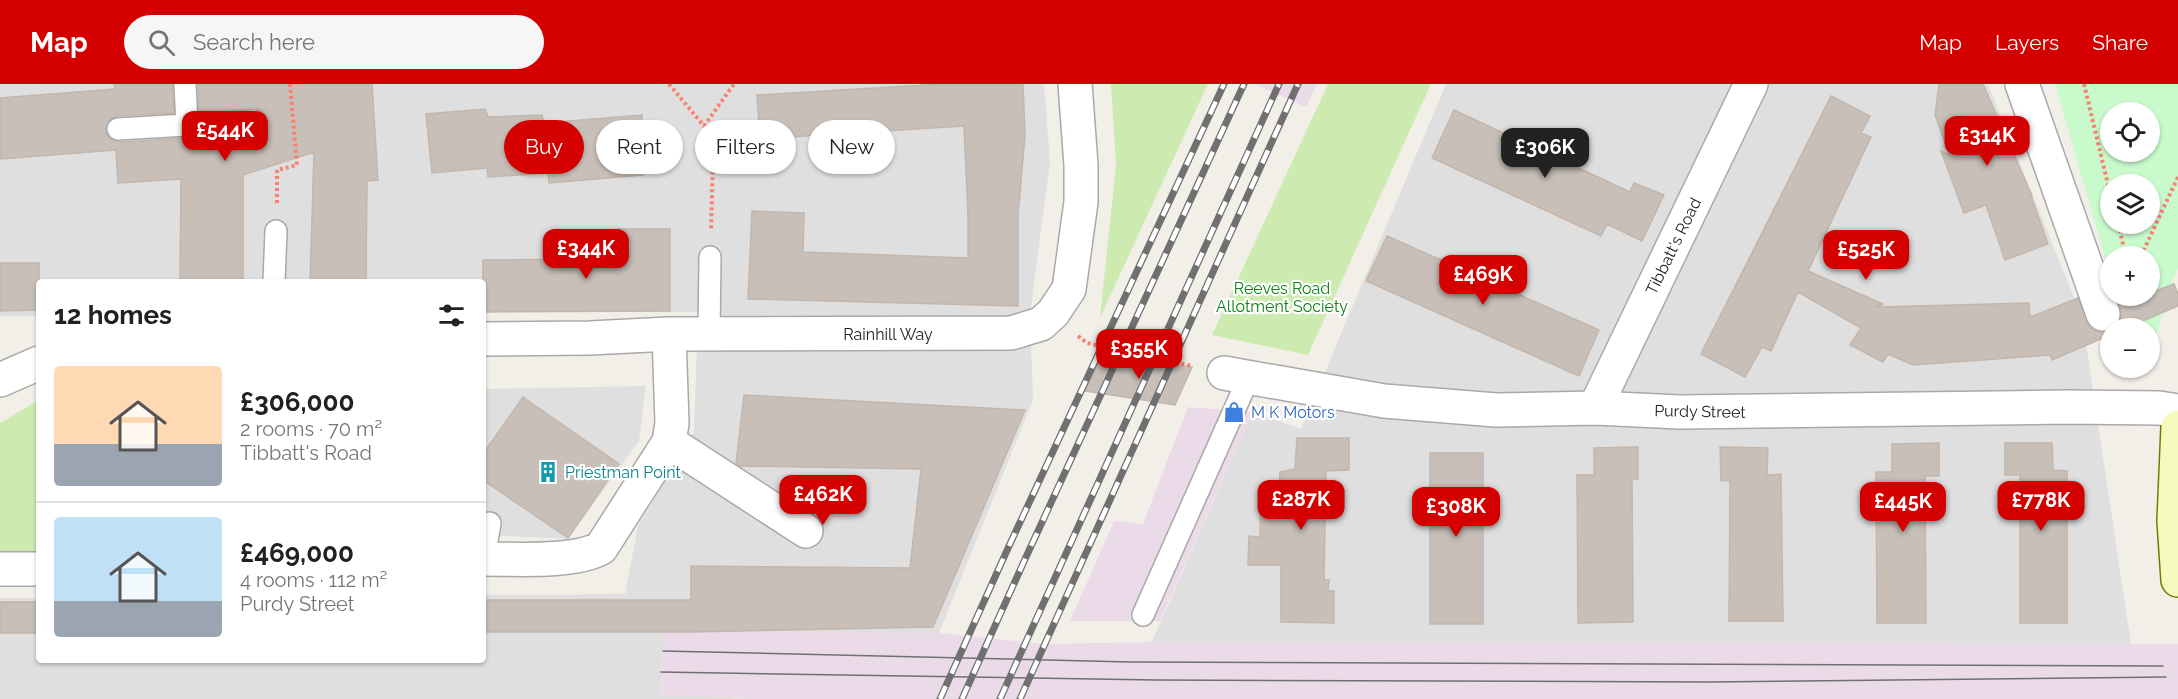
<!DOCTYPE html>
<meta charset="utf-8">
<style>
:root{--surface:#fff;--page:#f6f6f6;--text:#202124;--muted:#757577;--line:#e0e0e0;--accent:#d40000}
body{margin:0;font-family:Raleway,sans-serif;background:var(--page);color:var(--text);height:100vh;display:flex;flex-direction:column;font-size:22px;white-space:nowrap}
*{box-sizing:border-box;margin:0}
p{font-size:20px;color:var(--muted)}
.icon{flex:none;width:33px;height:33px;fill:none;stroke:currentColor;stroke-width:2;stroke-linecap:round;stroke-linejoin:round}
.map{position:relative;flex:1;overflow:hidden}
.sheet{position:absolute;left:36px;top:195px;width:450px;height:384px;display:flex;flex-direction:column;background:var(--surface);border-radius:6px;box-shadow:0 2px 4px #0004}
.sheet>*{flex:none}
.banner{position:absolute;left:504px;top:36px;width:570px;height:54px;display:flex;gap:12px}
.buttons{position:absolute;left:2100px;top:18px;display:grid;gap:12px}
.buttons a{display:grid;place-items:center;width:60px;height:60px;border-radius:50%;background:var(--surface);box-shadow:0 2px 4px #0004;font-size:30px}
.price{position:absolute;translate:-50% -51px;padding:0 14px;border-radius:12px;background:var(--accent);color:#fff;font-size:20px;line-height:39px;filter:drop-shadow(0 2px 3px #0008)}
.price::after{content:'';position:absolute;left:50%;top:36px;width:18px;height:14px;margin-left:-9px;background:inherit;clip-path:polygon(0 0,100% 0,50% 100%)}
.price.current{background:#222;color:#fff}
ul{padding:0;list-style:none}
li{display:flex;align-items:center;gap:18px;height:150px;padding:0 18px}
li+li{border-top:2px solid var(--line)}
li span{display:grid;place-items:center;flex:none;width:168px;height:120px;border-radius:6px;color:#555}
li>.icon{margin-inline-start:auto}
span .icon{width:72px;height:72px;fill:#fffc;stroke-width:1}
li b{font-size:26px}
h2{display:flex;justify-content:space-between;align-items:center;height:72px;padding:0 18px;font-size:26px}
.tag{padding:0 21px;border-radius:27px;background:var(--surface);box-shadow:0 2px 4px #0004;font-size:21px;line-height:54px}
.tag.current{background:var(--accent);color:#fff}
header{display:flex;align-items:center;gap:36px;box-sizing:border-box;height:84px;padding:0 30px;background:var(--accent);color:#fff}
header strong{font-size:28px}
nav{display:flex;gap:33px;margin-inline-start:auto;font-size:21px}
.search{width:420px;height:54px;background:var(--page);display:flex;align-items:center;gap:15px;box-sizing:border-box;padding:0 21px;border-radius:33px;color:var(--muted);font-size:22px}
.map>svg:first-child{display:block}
</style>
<header>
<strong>Map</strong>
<div class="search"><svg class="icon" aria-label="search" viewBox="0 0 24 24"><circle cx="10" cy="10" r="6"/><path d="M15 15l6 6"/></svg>Search here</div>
<nav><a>Map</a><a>Layers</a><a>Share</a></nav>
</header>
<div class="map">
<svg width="2178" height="615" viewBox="0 0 2178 615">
<rect width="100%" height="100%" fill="#f2efe9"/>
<path fill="#e0dfdf" d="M0,0H1044L1050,78L1030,230L1033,316L939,549L664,547L660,611L752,615H0V514H39V576H483V511L625,510L638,442L694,348L698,228H483V198H39V232H0Z
M1446,0H1988L2082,233L2131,560L1152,558L1252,328L1301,345Z
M646,302L639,357L568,455L483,451V305Z"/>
<path fill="#ebdbe8" d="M1254,0H1317L1306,23Z
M1188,323L1252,328L1160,537H1070L1114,437L1143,440Z
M664,547L939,549L1044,560L1152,558L2178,560V615H752L660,611Z"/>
<path fill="#cdebb0" d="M1111,0H1208L1100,234L1116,81Z
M1328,0H1431L1308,271L1212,251Z
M39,316V464L35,470L0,468V339Z"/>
<path fill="#c8facc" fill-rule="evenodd" d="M2055,0H2178V184L2168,209L2155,255L2150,257V244H2125L2116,212H2150V172H2110V191ZM2110,28H2150V68H2110ZM2110,100H2150V140H2110Z"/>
<path fill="#c7bfb8" stroke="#c4b6ab" stroke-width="1.5" d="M114,0H172L174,29L117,32L111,35L105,45L107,51L112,56L119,58L256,50L261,48L266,43L268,37L266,31L260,25L199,27L198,0H372L378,96L367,97L366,198H310L314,68L243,91V198H180L181,95L118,99L116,66L0,75V14L115,5Z
M942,0H1023L1025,51L1018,131V222L748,215L752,127L804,129L803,168L968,174V130L964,42L760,55L757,11Z
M1939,0H1983L2032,112H2031L2048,160L2005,176L1986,121L1964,129L1941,67L1950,72L1935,31Z
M1831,12L1870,32L1861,49L1871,53L1808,187L1883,220L1876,223L2029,219L2030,233L2078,214L2085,236L2090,244L2100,248L2110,247V251L2052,276L2050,271L1913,281L1888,270L1883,278L1850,261L1861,244L1798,208L1771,267L1762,263L1745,293L1701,270Z
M485,25L488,33L542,31L544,39L642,31L643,91L549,99L548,89L488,93L487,84L432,89L426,30Z
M1454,26L1630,108L1634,99L1664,111L1642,157L1607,140L1601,152L1432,74Z
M618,145H670V227L483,228V176L618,175Z
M1387,152L1599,246L1579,292L1366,197Z
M0,179H39V226L0,227Z
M2174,200L2178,210V222L2126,244H2114L2121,234L2119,219L2141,212H2150V209Z
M1102,271L1192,283L1175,321L1085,307Z
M744,311L1025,326L933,543L690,548H483V516H691V482L910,484L921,385L740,382L736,379Z
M523,313L619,380L568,454L483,396V370Z
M1297,354H1349V386L1326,387L1324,496H1329L1328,507H1334V539L1281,538V481H1248L1249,452L1260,453L1261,408H1279L1280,388L1295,385Z
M1939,359V392H1925L1926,539H1877L1876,388H1892V360Z
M2005,359H2052L2053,386L2067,387V539H2020V391H2005Z
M1638,363V395H1632L1633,538L1578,539L1577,391H1594V364Z
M1720,363L1768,364L1767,391L1781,390L1783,537H1729L1730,396L1721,397Z
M1430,369H1483V540H1430Z
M0,518H39V549H0Z"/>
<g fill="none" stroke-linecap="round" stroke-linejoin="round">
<defs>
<path id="lane" d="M185,0L187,41
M118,45L255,37
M274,198L276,147
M709,250L710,173
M484,475L490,439
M1143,531L1249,293"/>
<path id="street" d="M2022,0L2103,230
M483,255L590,254L669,250L1011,249L1041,240L1053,229L1069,205L1081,118V81L1075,0
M1224,289L1384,317L1496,326L1595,324L1680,328L2069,323L2159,324L2178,327
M0,296L39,279
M1595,324L1751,0
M669,358L806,447
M483,475C515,475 574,479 601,464L669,358L672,339L669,250
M0,485H39"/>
<path id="secondary" d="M2178,343L2174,437L2178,496"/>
</defs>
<use href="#lane" stroke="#a9a9a9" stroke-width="24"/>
<use href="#street" stroke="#a9a9a9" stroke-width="36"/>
<use href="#secondary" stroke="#707d05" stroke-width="36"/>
<path stroke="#fa8072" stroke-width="4" stroke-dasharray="3 3" stroke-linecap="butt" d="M669,0L709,48L713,76L711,146
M2084,0L2110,109
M704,42L734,0
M277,119V86L297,81L290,0
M2118,140L2126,172
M2141,172L2178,93
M1078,252L1087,259L1192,282
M2108,262L2110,279"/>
<use href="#lane" stroke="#fff" stroke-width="21"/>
<use href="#street" stroke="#fff" stroke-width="33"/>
<use href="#secondary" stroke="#f7fabf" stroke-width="33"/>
<path stroke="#707070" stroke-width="1.5" d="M663,567L1131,578L2163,582
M661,588L1156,596L1709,598L2166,593"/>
<defs>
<path id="rail" d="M940,615L1009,462L1224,0
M962,615L1026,473L1244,0
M1000,615L1279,0
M1020,615L1298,0"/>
</defs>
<use href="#rail" stroke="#707070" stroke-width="7"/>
<use href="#rail" stroke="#fff" stroke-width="4.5" stroke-dasharray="14" stroke-linecap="butt"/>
</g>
<defs>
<symbol id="shop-bare" viewBox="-9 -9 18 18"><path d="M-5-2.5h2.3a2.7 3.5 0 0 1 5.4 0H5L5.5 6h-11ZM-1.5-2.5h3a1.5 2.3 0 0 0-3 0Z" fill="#3f7fe0" stroke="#fff" stroke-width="2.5" paint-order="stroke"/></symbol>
<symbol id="building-bare" viewBox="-9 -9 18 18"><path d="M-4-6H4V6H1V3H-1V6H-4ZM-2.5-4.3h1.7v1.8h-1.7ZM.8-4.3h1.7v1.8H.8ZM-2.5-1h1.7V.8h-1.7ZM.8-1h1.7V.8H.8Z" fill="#0f9aa8" stroke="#fff" stroke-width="2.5" paint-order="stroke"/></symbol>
</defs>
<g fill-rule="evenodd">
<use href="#shop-bare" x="1219" y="313" width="30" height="30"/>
<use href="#building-bare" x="533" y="373" width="30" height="30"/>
</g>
<g text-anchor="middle" stroke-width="4.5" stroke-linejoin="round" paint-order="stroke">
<g font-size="16" fill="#222" stroke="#fff">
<text transform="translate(1673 162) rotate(-64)" y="6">Tibbatt's Road</text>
<text x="888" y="256">Rainhill Way</text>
<text transform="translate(1700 327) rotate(1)" y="6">Purdy Street</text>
</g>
<g font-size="16" fill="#0c8416" stroke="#fff">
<text x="1282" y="210">Reeves Road<tspan x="1282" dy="18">Allotment Society</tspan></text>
</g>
<g font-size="16" fill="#366cbe" stroke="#fff" text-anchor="start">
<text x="1251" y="334">M K Motors</text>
</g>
<g font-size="16" fill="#0d838f" stroke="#fff" text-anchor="start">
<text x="565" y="394">Priestman Point</text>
</g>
</g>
</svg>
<div class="buttons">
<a><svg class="icon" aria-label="locate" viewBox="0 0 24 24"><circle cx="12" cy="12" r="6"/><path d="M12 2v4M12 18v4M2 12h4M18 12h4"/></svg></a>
<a><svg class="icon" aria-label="layers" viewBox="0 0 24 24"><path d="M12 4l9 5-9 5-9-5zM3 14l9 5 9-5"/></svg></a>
<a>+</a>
<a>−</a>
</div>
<b class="price" style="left:225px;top:78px">£544K</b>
<b class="price" style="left:1987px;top:83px">£314K</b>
<b class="price current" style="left:1545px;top:95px">£306K</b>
<b class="price" style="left:586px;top:196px">£344K</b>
<b class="price" style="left:1866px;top:197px">£525K</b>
<b class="price" style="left:1483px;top:222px">£469K</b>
<b class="price" style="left:1139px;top:296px">£355K</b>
<b class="price" style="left:823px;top:442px">£462K</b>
<b class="price" style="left:1301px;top:447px">£287K</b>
<b class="price" style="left:2041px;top:448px">£778K</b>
<b class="price" style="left:1903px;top:449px">£445K</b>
<b class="price" style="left:1456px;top:454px">£308K</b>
<div class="banner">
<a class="tag current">Buy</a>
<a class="tag">Rent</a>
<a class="tag">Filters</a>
<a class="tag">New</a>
</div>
<section class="sheet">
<h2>12 homes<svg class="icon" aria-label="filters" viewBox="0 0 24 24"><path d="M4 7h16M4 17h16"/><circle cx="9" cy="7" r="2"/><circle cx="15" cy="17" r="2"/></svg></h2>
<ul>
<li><span style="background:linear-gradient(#ffd9b3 65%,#9aa5b1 0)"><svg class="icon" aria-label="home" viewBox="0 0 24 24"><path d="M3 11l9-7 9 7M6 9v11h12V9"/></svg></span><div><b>£306,000</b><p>2 rooms · 70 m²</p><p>Tibbatt's Road</p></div></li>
<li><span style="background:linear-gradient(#bfe0f5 70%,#9aa5b1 0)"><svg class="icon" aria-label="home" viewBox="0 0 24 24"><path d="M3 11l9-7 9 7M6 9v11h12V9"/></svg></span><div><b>£469,000</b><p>4 rooms · 112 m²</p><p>Purdy Street</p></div></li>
</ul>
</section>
</div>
